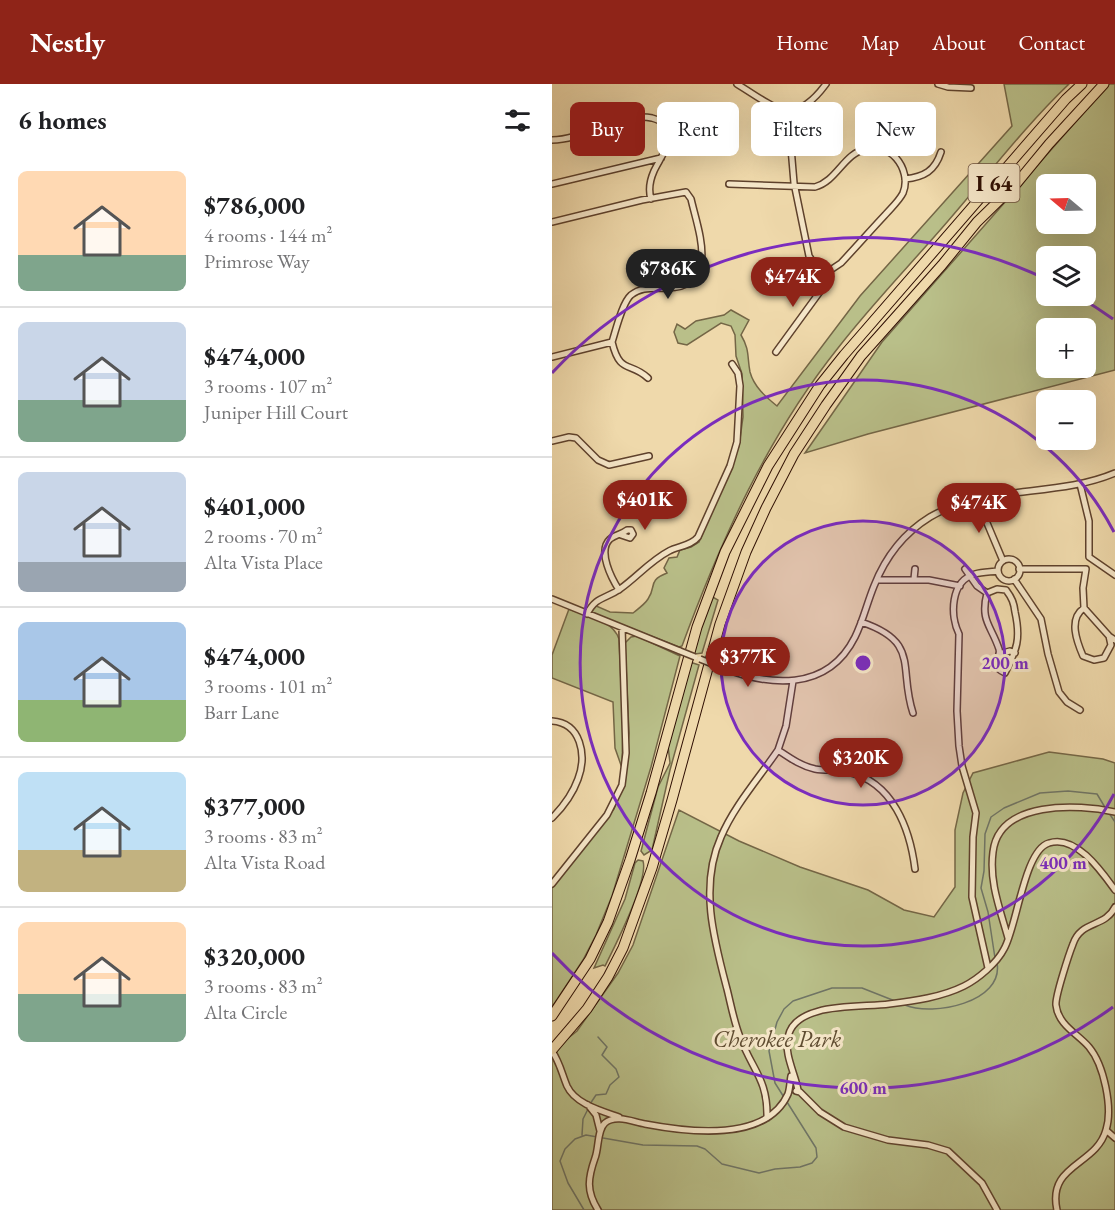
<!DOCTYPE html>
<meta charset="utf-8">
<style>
:root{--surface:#fff;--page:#f2f2f2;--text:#202124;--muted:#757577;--line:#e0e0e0;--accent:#8f2418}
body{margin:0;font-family:"EB Garamond",serif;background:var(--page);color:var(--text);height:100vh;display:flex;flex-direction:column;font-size:22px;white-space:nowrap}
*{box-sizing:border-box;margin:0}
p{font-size:20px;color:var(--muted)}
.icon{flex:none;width:33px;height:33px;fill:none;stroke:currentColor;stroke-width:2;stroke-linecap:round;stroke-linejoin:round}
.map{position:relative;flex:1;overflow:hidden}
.panel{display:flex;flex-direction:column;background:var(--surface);width:552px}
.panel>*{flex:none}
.guide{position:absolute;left:18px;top:18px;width:454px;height:54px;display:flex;gap:12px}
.needle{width:39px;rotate:289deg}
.tools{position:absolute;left:484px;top:90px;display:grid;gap:12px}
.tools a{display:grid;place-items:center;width:60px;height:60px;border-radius:9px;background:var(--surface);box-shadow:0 6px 24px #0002;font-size:30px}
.price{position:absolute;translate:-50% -51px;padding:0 14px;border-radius:21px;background:var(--accent);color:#fff;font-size:20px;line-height:39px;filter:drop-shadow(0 2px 3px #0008)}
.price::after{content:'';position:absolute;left:50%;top:36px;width:18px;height:14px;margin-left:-9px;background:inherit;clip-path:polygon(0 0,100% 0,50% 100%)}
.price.selected{background:#222;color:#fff}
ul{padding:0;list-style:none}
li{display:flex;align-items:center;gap:18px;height:150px;padding:0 18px}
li+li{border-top:2px solid var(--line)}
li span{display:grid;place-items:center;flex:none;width:168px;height:120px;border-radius:9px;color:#555}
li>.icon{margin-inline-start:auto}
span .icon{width:72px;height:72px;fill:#fffc;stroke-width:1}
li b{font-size:26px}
h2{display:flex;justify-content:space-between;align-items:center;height:72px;padding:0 18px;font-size:26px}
.pill{padding:0 21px;border-radius:9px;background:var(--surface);box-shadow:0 6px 24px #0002;font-size:21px;line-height:54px}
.pill.selected{background:var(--accent);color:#fff}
header{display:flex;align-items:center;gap:36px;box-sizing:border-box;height:84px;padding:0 30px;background:var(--accent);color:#fff}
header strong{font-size:28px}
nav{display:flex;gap:33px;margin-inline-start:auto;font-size:21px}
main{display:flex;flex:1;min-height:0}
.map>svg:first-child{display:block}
</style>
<header>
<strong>Nestly</strong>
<nav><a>Home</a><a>Map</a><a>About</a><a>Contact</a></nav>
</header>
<main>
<section class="panel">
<h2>6 homes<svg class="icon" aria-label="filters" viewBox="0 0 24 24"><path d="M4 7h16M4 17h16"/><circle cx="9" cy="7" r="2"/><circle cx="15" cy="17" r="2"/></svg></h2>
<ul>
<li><span style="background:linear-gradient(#ffd9b3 70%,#7fa58c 0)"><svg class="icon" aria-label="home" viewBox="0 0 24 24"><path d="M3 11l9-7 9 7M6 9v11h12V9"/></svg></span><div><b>$786,000</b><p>4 rooms · 144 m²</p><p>Primrose Way</p></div></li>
<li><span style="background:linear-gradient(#c9d6e8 65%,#7fa58c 0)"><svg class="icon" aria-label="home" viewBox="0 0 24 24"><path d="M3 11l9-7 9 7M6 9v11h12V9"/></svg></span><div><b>$474,000</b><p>3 rooms · 107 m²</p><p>Juniper Hill Court</p></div></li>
<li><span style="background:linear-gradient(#c9d6e8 75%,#9aa5b1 0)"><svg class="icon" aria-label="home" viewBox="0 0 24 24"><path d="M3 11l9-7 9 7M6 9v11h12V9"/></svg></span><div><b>$401,000</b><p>2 rooms · 70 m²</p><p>Alta Vista Place</p></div></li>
<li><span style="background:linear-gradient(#a9c7e8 65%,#8fb573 0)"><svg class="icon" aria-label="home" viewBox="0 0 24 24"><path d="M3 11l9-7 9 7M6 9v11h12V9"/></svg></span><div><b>$474,000</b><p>3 rooms · 101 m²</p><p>Barr Lane</p></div></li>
<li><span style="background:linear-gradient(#bfe0f5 65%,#c2b280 0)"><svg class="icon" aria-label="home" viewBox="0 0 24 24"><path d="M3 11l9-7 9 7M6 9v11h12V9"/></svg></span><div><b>$377,000</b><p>3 rooms · 83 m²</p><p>Alta Vista Road</p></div></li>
<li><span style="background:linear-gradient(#ffd9b3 60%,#7fa58c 0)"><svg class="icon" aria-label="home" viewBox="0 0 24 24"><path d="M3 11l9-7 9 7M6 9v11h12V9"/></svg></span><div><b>$320,000</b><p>3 rooms · 83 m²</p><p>Alta Circle</p></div></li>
</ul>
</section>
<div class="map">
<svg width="563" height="1126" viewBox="0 0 563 1126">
<rect width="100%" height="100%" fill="#efd9ab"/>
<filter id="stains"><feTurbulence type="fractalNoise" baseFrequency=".00333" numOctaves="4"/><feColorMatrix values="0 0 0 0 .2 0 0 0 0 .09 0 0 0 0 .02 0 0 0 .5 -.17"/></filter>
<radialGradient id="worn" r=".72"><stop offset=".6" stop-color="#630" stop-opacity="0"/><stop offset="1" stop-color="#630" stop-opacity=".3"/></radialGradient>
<path fill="#b9bf89" stroke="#746646" stroke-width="1.5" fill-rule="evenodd" d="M452,0H517C473,42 436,91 396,137C360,179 320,220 286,264C215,353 169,456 130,562L127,563L40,529L42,521L58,528L81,529C86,525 93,520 96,515C105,502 95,497 115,489L112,484L117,474L125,473L128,466L139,463L147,458L187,362L191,333L190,290L184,272L183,251L179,242L169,239L135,261L126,259L122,248L125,240L133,245L144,237L172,231L179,226L197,236L189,251C198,266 195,273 198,288C202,303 214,313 225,322L308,212L460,42Z
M557,0H563V286L316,350L253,369L330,258ZM495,100H534V140H495ZM495,172H534V212H495ZM495,244H534V284H495Z
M159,512L166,516L150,569L143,570L141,568Z
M17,525C34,532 61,536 67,555L71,645L70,684L63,664L61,618L0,594V571Z
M85,552L128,572L99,683L60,812L44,851L31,876L0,923V804L62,725L73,696L77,649L73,559L79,553Z
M138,578L147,581L118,686L100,766L92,771L89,767L106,703L118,679L116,662Z
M497,668L551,675L563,679V1126H0V967L25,947L66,889L81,861L127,726L187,757L248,783L316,806L352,826L382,833L403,803V746L411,709L421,689Z
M86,776L91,777C97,796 63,862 53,882L51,881L42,884L73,815L83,779Z"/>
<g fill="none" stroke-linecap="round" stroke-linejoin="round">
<path stroke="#6f7566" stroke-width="1.5" d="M557,729L563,738
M443,874L436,828L429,804L432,787L433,750L439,733L452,724L488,709L516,707L545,710L554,725
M353,921C381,933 452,918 445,879
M38,1020L44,1011L54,1010L58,1001L67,993L64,985L50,971L55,963L46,953
M30,1051L31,1035L36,1025
M32,1126L16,1099L8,1077L13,1065L23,1055L34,1051L91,1061L145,1062L153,1065L170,1080L207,1089L223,1085L248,1083L260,1079L265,1073L264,1064L223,999L217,967L225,938L232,925L241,917L280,904H310L343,917"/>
<defs>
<path id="minor" d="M185,0C223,23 241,45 274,0
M386,0L396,3L419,4
M229,27L231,42L238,52L242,99L257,172L263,181L277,187
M236,49L241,37V27
M0,56C32,56 70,27 100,34C133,43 110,70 102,87C98,96 96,105 99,115
M353,95C372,93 383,87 389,68
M0,100L109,74
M177,100L263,103C285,97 292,69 314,65C325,63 337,66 344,74C352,83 356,97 351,109C347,117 339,124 333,131C318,147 304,163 289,179L277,187
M0,138L90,116L134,108L139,115C146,146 169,203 115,204C103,205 90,202 79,211C70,219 64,246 60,258L0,273
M60,258C68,291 78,277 96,294
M224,268L275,198L277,187
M0,357L17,353L24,354L46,376L57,381L97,372
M528,400L537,437V473L563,491
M428,415L435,439L451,477
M446 486a11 11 0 1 1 22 0a11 11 0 1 1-22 0Z
M413,485L425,502L435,509
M467,485H534L531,504L532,524L557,552L563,556
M362,495L363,485
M462,495L489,535L496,570L507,608L515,618L528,626
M325,496H377L408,502
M445,505L454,506C460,514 462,519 463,528C469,555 465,565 453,589C436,581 450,576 447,565C439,541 428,537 435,509Z
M67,506C60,495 45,467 58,455C63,451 70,450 75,446H79L81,450L78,454L69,451
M0,515L128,567
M532,524C516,535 525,558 531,572L542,576L552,574L559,561L557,552
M35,530C44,512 54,515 68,505C85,493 98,477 117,467C126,462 139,462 146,453L178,382L185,358L188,302L186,289L180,280
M309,538C369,558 346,584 361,629
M447,570L458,567L463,569
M168,583C216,602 275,609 303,553C311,537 315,519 322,502C333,474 352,449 378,433C434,400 504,414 563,389
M0,637C29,639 35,671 26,695C21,709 11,723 0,734
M226,666C238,674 249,682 263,685C274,687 285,685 296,688C341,698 358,745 363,785
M0,800L55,731L70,701L74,669L70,544
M456,854C448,825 437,798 441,768C447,716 526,720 563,728
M436,884L420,813L421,753L424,729L410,682L407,662L405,627L407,550C398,532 398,497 423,490C430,488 439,488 446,487
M0,967C8,979 10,990 15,1002C23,1020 50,1027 67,1033
M246,1006C243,989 232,971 236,953C243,917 311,924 337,920C362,917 390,913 412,902C426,895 445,879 452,865C465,843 472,766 497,759C524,750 550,788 563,806
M244,1007L248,1008L268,1028L292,1043L336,1056L376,1061L396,1067L430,1099L445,1126
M36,1021L44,1031L48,1047
M215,1034C216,995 200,986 188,953C182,938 179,921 175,905C162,856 147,802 169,753C182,722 207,694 226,666L234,642L241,597
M554,1046L563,1054
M46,1126C34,1107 36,1094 43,1074C47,1064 45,1046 53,1039C64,1030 81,1038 93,1040C135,1048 214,1059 236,1010C238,1004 238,997 239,992
M505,1126C495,1080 544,1082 554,1046C561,1024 552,981 537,963C526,950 506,941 504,921C503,913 517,870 521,860C529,836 553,844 563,823"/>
<path id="motorway" d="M0,932L38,875L56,838L78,776L99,709L145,543L173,468L216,382L268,301L292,271L514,15L530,0
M0,966L35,925L56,893L71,864L100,784L120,716L168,540L194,468L214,424L242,370L274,321L309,272L390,181L425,138L465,99L497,60L552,0"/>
</defs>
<use href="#minor" stroke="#5e412c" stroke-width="8"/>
<use href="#motorway" stroke="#2e0e02" stroke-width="11"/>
<use href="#minor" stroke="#f5e6c8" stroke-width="5"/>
<use href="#motorway" stroke="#efd9ab" stroke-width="9"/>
<defs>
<path id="minor-bridge" d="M128,567L143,573
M148,575L168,583"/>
</defs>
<use href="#minor-bridge" stroke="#5e412c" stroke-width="8" stroke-linecap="butt"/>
<use href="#minor-bridge" stroke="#f5e6c8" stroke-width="5"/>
</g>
<circle cx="311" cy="579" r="142" fill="#7b2cbf" fill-opacity=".12"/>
<g fill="none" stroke="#7b2cbf" stroke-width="3">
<circle cx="311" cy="579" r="142"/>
<path d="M562 710A283 283 0 1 1 562 448"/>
<path d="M561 923A425 425 0 0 1 0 869M0 289A425 425 0 0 1 494 195M527 213A425 425 0 0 1 561 235"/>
</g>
<g text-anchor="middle" stroke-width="6" stroke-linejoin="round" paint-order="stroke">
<rect fill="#f5e6c8" stroke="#6a4f3d" stroke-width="1.5" x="416.5" y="80" width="51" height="38" rx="4.5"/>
<g font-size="22" font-weight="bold" fill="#2e0e02">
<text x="442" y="107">I 64</text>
</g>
<g font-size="24" font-style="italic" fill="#5f4c31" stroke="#f5e6c8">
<text x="225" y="963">Cherokee Park</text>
</g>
</g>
<circle cx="311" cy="579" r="9" fill="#7b2cbf" stroke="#f5e6c8" stroke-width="3"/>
<g font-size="18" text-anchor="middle" font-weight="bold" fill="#7b2cbf" stroke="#f5e6c8" stroke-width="6" stroke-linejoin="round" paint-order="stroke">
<text x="453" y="585">200 m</text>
<text x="511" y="785">400 m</text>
<text x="311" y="1010">600 m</text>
</g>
<rect width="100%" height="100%" filter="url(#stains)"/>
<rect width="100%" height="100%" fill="url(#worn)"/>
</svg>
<div class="tools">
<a><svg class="needle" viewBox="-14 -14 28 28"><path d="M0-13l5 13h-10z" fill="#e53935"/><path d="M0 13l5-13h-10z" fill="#757577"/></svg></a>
<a><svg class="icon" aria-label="layers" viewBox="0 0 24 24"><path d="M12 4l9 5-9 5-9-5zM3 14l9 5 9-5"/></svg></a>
<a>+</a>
<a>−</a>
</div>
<b class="price selected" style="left:116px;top:216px">$786K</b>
<b class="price" style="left:241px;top:224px">$474K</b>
<b class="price" style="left:93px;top:447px">$401K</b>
<b class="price" style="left:427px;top:450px">$474K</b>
<b class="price" style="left:196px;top:604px">$377K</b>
<b class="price" style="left:309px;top:705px">$320K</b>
<div class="guide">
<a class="pill selected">Buy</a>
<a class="pill">Rent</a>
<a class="pill">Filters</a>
<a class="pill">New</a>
</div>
</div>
</main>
